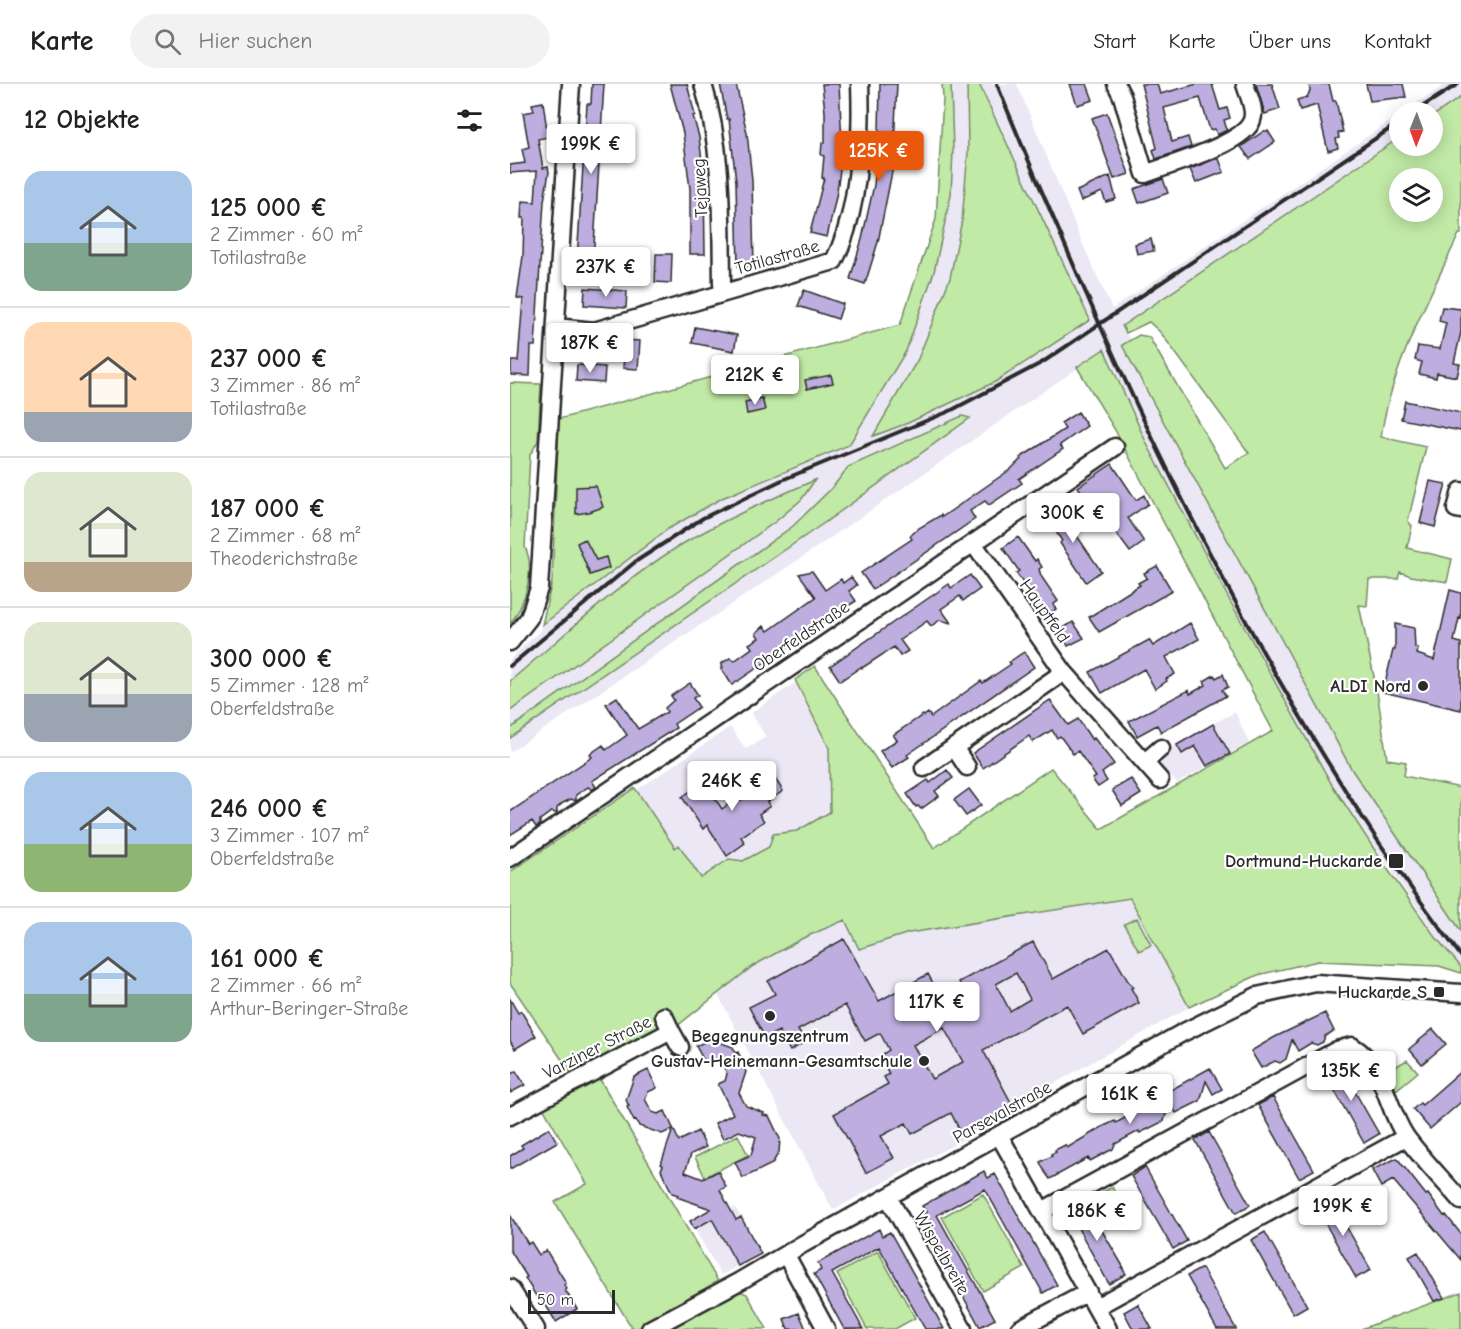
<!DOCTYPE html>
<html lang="de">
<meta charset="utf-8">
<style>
:root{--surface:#fff;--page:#f2f2f2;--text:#222;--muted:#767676;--line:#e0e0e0;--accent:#ea580c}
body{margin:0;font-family:"Comic Neue",sans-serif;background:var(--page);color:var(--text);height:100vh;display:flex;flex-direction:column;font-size:22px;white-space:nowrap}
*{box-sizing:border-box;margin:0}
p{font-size:20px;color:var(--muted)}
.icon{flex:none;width:33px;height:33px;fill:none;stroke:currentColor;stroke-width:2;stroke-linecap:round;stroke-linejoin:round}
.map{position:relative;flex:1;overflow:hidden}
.side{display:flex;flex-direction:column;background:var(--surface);width:510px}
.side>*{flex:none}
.needle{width:39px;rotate:181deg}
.fabs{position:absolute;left:879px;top:18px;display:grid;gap:12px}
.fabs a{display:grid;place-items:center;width:54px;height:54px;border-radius:50%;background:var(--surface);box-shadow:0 3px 15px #0003;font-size:30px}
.scale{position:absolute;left:18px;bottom:15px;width:87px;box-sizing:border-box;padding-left:6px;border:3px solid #2b2b2b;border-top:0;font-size:16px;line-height:21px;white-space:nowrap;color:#2b2b2b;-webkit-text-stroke:4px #fff;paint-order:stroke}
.price{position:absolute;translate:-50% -51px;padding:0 14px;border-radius:6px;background:#fff;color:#222;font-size:20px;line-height:39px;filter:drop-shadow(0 2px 3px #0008)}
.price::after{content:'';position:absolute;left:50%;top:36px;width:18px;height:14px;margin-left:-9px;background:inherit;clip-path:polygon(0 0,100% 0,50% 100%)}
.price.active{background:var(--accent);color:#fff}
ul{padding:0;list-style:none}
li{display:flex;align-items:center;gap:18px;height:150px;padding:0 24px}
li+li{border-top:2px solid var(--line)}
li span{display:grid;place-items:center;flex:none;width:168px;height:120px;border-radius:18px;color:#555}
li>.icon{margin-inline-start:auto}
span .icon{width:72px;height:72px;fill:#fffc;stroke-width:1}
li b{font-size:26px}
h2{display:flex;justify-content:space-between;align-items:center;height:72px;padding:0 24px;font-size:26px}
header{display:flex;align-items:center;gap:36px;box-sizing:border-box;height:84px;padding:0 30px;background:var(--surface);border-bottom:2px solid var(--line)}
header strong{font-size:28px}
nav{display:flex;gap:33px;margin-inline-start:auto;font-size:21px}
.search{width:420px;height:54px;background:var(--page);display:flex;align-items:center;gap:15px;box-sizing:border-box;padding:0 21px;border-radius:33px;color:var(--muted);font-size:22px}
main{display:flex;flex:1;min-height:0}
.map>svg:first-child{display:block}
</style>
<header>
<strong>Karte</strong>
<div class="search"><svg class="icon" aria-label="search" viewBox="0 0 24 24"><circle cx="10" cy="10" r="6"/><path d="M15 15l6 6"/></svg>Hier suchen</div>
<nav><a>Start</a><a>Karte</a><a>Über uns</a><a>Kontakt</a></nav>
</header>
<main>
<section class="side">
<h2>12 Objekte<svg class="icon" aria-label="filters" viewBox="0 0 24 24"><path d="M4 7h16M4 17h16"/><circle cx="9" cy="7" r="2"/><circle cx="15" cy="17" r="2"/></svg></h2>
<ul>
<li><span style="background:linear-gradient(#a9c7e8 60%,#7fa58c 0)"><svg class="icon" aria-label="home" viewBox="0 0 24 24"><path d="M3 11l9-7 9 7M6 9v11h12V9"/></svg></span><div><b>125 000 €</b><p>2 Zimmer · 60 m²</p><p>Totilastraße</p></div></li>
<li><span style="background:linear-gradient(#ffd9b3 75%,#9aa5b1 0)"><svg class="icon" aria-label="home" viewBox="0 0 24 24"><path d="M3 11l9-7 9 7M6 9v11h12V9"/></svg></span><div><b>237 000 €</b><p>3 Zimmer · 86 m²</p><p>Totilastraße</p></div></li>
<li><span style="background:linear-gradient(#dfe7d0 75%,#b9a48a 0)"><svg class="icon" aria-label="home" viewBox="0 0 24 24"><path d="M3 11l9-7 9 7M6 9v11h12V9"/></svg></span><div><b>187 000 €</b><p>2 Zimmer · 68 m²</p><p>Theoderichstraße</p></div></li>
<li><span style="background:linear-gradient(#dfe7d0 60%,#9aa5b1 0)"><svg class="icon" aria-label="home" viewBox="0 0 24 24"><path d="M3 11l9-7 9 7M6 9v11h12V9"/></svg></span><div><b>300 000 €</b><p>5 Zimmer · 128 m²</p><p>Oberfeldstraße</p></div></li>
<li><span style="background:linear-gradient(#a9c7e8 60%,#8fb573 0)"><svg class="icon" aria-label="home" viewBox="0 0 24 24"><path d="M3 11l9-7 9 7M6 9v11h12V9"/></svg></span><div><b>246 000 €</b><p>3 Zimmer · 107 m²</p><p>Oberfeldstraße</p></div></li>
<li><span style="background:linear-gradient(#a9c7e8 60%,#7fa58c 0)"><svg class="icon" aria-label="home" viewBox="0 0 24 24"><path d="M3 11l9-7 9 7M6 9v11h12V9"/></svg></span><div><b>161 000 €</b><p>2 Zimmer · 66 m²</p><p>Arthur-Beringer-Straße</p></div></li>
</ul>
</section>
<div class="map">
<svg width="951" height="1245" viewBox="0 0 951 1245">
<rect width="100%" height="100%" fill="#fff"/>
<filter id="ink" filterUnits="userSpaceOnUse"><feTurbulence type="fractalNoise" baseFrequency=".0167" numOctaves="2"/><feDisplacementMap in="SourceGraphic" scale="12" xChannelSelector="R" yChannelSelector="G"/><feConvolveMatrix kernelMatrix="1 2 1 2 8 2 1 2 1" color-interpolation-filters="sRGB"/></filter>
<g filter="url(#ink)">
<path fill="#ebe7f5" d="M441,0H457L458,68L452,136L440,194L408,275L364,351L580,236L469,0H507L574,163L602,225L889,31V54L612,242L620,256L612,262L842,686L951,847V883L941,873L821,699L720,517L637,360L594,266L294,472L0,668V654L184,527L247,486L460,334L452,332L338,383L323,403L283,442L0,645V627L265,438L291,416L304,397L223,432L168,463L119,498L0,597V575L32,545V541L158,445L212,414L339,361L396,267L424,188L441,111L443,66Z
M936,0H951V13L923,32L922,28H893Z
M285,599L319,664L320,728L287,747L263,750L259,763L233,777L219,775L191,794L170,762L165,764L127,706L220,643L236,665L256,653L241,629Z
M725,628L739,659L667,699L651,682L652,677L659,667L667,659Z
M620,814L679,923L510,1019L498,1031L323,1126L208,911L243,882L293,854L335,836L349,865L399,849Z
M216,1117L221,1125L225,1123L251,1170L211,1191L180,1137Z"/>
<path fill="#c1eaa6" stroke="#768a68" stroke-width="1.5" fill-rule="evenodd" d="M432,0H441L443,66L441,111L424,188L396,267L339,361L212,414L158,445L32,541L42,497L49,335L390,241L426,135L433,14Z
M457,0H469L580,236L485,298L398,339L363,352L408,275L440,194L452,136L458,68Z
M951,13V150H949C920,213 881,283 871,353L916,363L898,437L902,442L897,464L942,475L937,498L901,492L890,488L888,495H859L857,522L849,521L867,607L877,675L896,678L894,692L951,704V847L842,686L612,261L629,251L639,253L715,384L739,369L651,249L639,238L616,249L612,242L889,54L890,62H922L923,32ZM890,94H922V128H890Z
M594,265L637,360L720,517L821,699L874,780L924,851L951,883V889L929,882L808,877L748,891L679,923L620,814L399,849L349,865L335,836L293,854L243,882L167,942L63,992L0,899V788L125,704L165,764L169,761L191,794L219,775L233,777L259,763L263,750L287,747L320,728L319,664L285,596L305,582L424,764L541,684L591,745L763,647L605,346L567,283Z
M0,299L31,300L28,357L20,371L15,463C26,486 15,521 0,540Z
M452,332L460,334L317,437L0,654V645L283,442L323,403L338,383Z
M305,396L291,416L265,438L0,627V597C55,551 108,500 169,462C212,436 259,416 305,396Z
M627,834L641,861L629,867L614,840Z
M897,976L908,988L886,1006L878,987Z
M88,992L209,1199L237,1210L257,1245L122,1244L45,1118L77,1100L32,1022Z
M228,1051L238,1071L195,1093L185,1073Z
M602,1103L614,1125L598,1134L586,1112Z
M473,1110L514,1184L473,1207L432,1133Z
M368,1167L405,1234L385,1245H357L327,1190Z
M951,1208V1245H851Z"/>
<path fill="#bdaedf" stroke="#2b2b2b" stroke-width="1.5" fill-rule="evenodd" d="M82,0H94L83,177L67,176L77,20H81Z
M160,0H177L185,31L183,32L189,53L194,93L195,170H180V105L173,49Z
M210,0H226L237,49L242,96L244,183L228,182L226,98L219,35H217Z
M312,0H329L332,59H334L326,113L317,153L300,149L314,94H312L314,72L311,71L312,59H315V28Z
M370,0H387L384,62L387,63L368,158L355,200L340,195L352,155L364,101L367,74H365L369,48Z
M560,0H577L583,16L567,21Z
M631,0H647L650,10L687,0H702L710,26L717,24L720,34L714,36L717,46L707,51L705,45L700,46L690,14L654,24L662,58L678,53L681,63L646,75L643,66L647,64Z
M746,0H762L770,25L755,30Z
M799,0H819L823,17H826L833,48L828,49L829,54L826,55L828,64L818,67L807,21L790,26L787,16L797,13L800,7Z
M856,0H893L896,13L860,17Z
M33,18L38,53L28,55L33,84L38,83L39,88L34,117L25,262H21L20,292L1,291V277H8L13,215L7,214L13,172L14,134H11L12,117L25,118L27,87L0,89V81L15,79L12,65L19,63L13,29L24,27L22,20Z
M597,29L619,90L604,95L582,34Z
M754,47H758L765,58L740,75L731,63Z
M705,75H709L714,88L686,99L680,85Z
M600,92L606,115L596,118L592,108L571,117L567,107Z
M653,95L658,109L629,119L624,105Z
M641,155L644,167L627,170L625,160Z
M146,170H162L161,199L145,198Z
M75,204L117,207L116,224L74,221Z
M294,206L333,220L328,235L288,222Z
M932,223L951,225V248L944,279L950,280L947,293L927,289L926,294L909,290L912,278L905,276L908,262L930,265L936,239L929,237Z
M185,243L227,251L224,267L182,259Z
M115,256L130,257L128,285L113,284Z
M67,281L95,283L94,299L66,297Z
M321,291L323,299L297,305L295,296Z
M252,314L255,326L237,330L235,318Z
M895,317L951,329V347L891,335Z
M568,328L577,342L550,361L553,365L509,395L512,399L479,421L475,417L460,427L465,435L363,505L351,489L402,455L400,452L409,444L431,431L432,433L501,385L511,375L510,374L555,345L551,339Z
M602,380L626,416L634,411L638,420L618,434L634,458L620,468L590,427L587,429L568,403Z
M920,397L936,400L925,443L910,439Z
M86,402L93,423L79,428L66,430V403Z
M543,424L546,428L551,424L568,447L565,449L591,487L576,498L550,459L552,457L534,429Z
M508,453L525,477L527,475L532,483L529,485L531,492L548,517L543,521L546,525L536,532L506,489L509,487L493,464Z
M75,455L86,476L96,473L99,484L80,491L67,459Z
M647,482L662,507L589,548L579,533L630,501L628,499L637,494L634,489Z
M302,487L315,506L331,495L333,499L341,493L347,501L339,507L346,517L314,537L315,538L303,546L301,543L285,554L287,557L222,601L211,584L213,583L211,580L220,574L224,577L242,564L239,560L249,554L246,549L254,542L258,547L306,513L289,490Z
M460,491L470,505L453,517L450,512L431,525L441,539L430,536L421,542L417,537L390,556L398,567L390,572L384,563L352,584L351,583L330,597L320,582L439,500L441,504Z
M940,506L951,509V535L949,534L944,557L951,559V626L873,608L883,566H885V540L904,544L905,564L908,565L907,570L924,576Z
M563,538L574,554L558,562L550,546Z
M680,539L689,555L656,573L665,590L656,595L657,597L645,605L634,585L592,609L580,588L639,556L643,562Z
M514,568L524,583L397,671L399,673L382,684L370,667L387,656L383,651L413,631L414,632L418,629L421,633L471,597L473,599L501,580L499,578Z
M713,590L718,603L712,606L716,612L651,648L647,641L627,652L619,637L679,606L680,610L696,601L694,597L704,591L706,594Z
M180,599L188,611L183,614L189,623L164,640L166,644L82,697L86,703L82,706L78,703L66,711V717L61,715L53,719L47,724V729L41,728L30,736V741L26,743L22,737L0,751V728L82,673L80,670L93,661L96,666L117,651L96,620L107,613L128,645L157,628L155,624L164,616L161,612Z
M540,616L558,641L568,635L582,656L584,654L604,680L592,689L597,697L588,703L582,695L586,693L568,667L563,670L550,652L547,654L542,646L523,658L519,652L473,684L463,669Z
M703,640L720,670L697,682L685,662L672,670L667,661Z
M437,686L443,694L425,707L429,712L411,725L408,722L406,723L397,710L418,696L420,699Z
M262,690L273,707L257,718L260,722L249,730L254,737L231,753L235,759L217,772L197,741L193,745L172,713L194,698L212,725L228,713L231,716L247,705L245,702Z
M621,695L631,710L612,722L602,706Z
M459,705L471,721L456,732L444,716Z
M334,855L369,917L418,890L431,914L451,902L449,898L523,858L543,895L599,864L618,897L623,903L621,904L629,919L573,950L557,921L473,966L504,1024L452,1051L441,1029L402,1050L396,1039L371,1052L384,1074L356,1089L324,1030L378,1000L374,993L379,990L370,972L379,966L370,949L355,957L335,921L288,946L295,958L280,967L269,947L255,954L239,923L265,910L258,897ZM506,889L520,915L500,927L486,900ZM434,944L453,978L422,995L403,961Z
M0,915L8,929L11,927L26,952L5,965L0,957Z
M815,929L824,947L815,952L813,958L807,961L801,959L788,967L782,956L776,975L770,979L765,977L751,984L741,967L765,953Z
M923,945L936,960L912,980L899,965Z
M202,954L203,956L223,963L226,969L228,968L235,982L233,983L236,988L229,1009L236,1022L254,1029L253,1031L259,1032L270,1055L269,1068L262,1080L233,1094L225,1078L241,1071L246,1053L229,1047L213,1055L205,1039L223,1030L208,1000L215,997L217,990L211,977L204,975L195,979L186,962Z
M828,978L869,1050L854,1059L813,986Z
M700,984L712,1005L703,1010L696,997L690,1017L666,1029L660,1017L654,1037L630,1049L629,1047L605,1060L603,1065L597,1068L580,1077L578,1074L540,1095L535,1088L530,1078L542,1072L541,1070L546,1068L545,1066L555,1061L557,1064L592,1043L605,1037L606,1039L633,1024L631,1021L643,1016Z
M138,986L147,1004L138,1008L135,1015L142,1028L148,1030L155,1027L169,1057L188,1047L196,1063L181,1070L175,1088L193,1095L208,1087L216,1103L210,1106L226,1136L231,1133L251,1170L228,1182L202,1135L184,1145L180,1137L201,1125L167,1113L168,1111L162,1109L151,1086L153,1081L151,1080L163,1045L152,1050L129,1042L126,1036L124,1037L117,1023L119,1022L116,1016L124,993Z
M6,987L15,1001L0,1009V991Z
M951,987V1018L920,1045L903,1025L910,1019L912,1021Z
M763,1013L804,1086L789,1094L748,1021Z
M39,1044L47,1058L0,1085V1072L13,1064L11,1061Z
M699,1048L740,1121L726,1129L685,1056Z
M887,1074L916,1111L918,1110L934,1132L936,1131L951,1150V1176L883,1096L871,1103L862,1086Z
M635,1083L677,1157L663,1165L621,1092Z
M474,1087L478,1094L485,1090L547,1201L533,1209L475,1105L427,1131L485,1235L470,1243L409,1132L416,1128L412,1122Z
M819,1112L861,1186L846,1194L805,1121Z
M574,1116L614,1184H612L616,1190L599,1200L558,1126Z
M0,1131L18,1160L21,1158L29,1171L36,1166L56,1199L54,1201L57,1205L55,1206L67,1225L46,1238L29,1210L26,1212L15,1194L17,1193L0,1166Z
M369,1145L372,1152L380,1148L434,1245H415L369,1163L322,1189L353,1245H334L304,1190L311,1186L308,1179Z
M755,1148L797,1222L783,1230L741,1156Z
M908,1168L934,1214L924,1217L899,1173Z
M692,1184L705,1208L726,1245H707L677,1192Z
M628,1220L642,1245H623L614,1228Z
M289,1229L296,1245H278L274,1235Z"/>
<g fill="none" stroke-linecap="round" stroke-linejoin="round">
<defs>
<path id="minor" d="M193,0C213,66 211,132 212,200L214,208
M606,0L612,12L635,90C658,81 735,60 742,36C746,25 738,11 735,0
M46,243L84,247L324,177C349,128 352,54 350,0
M951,407L946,425L951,426
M463,459L554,588L650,696
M0,558L19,534L29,504L61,0
M444,663L457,683
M635,678L651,664
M414,684L554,588
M0,774L605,363
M154,932L161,947
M0,1032L161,947L170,963
M489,1051L598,1245
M378,1113L453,1245
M532,1127L827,966L842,962C877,984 875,1022 896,1053C912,1075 933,1096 951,1117
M276,1171L316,1245
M0,1204L26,1245
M586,1223L896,1053
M140,1245L230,1197L293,1160L672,949L747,912L806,899L951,909
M509,1245L578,1208"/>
</defs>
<use href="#minor" stroke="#2b2b2b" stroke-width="21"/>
<use href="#minor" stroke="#fff" stroke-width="16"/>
<path stroke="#2b2b2b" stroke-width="4" d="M487,0C506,49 528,98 549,147C638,356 739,561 864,751C892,792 921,832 951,872
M904,28L948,0
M0,582L125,478L193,434L272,396L440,327L533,278L890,38"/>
</g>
</g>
<g fill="#2b2b2b" stroke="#fff" stroke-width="2">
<circle cx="913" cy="602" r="6"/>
<rect x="878" y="769" width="16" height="16" rx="3"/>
<rect x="923" y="902" width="12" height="12" rx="3"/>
<circle cx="260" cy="932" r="6"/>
<circle cx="414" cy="977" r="6"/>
</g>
<g text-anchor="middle" stroke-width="4.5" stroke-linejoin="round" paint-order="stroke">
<g font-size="18" fill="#2b2b2b" stroke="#fff">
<text transform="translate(190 104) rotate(-93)" y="6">Tejaweg</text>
<text transform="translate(267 173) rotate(-16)" y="6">Totilastraße</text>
<text transform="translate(535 527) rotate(55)" y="6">Hauptfeld</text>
<text transform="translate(291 552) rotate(-34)" y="6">Oberfeldstraße</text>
<text transform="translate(87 963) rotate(-27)" y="6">Varziner Straße</text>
<text transform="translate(492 1028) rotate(-29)" y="6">Parsevalstraße</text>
<text transform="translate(432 1169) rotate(60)" y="6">Wispelbreite</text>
</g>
<g font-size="18" font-weight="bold" fill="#2b2b2b" stroke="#fff" text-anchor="end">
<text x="901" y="608">ALDI Nord</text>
<text x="872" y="783">Dortmund-Huckarde</text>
<text x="917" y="914">Huckarde S</text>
<text x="260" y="958" text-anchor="middle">Begegnungszentrum</text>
<text x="402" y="983">Gustav-Heinemann-Gesamtschule</text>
</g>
</g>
</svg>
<div class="fabs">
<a><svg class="needle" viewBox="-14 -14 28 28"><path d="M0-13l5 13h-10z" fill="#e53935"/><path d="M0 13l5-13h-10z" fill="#767676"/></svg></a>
<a><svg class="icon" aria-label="layers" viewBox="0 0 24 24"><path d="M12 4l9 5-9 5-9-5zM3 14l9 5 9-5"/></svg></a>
</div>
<div class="scale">50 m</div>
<b class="price" style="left:81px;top:91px">199K €</b>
<b class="price active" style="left:369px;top:98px">125K €</b>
<b class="price" style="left:96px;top:214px">237K €</b>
<b class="price" style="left:80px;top:290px">187K €</b>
<b class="price" style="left:245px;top:322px">212K €</b>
<b class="price" style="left:563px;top:460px">300K €</b>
<b class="price" style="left:222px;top:728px">246K €</b>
<b class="price" style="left:427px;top:949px">117K €</b>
<b class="price" style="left:841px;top:1018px">135K €</b>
<b class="price" style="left:620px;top:1041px">161K €</b>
<b class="price" style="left:833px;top:1153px">199K €</b>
<b class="price" style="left:587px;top:1158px">186K €</b>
</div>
</main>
